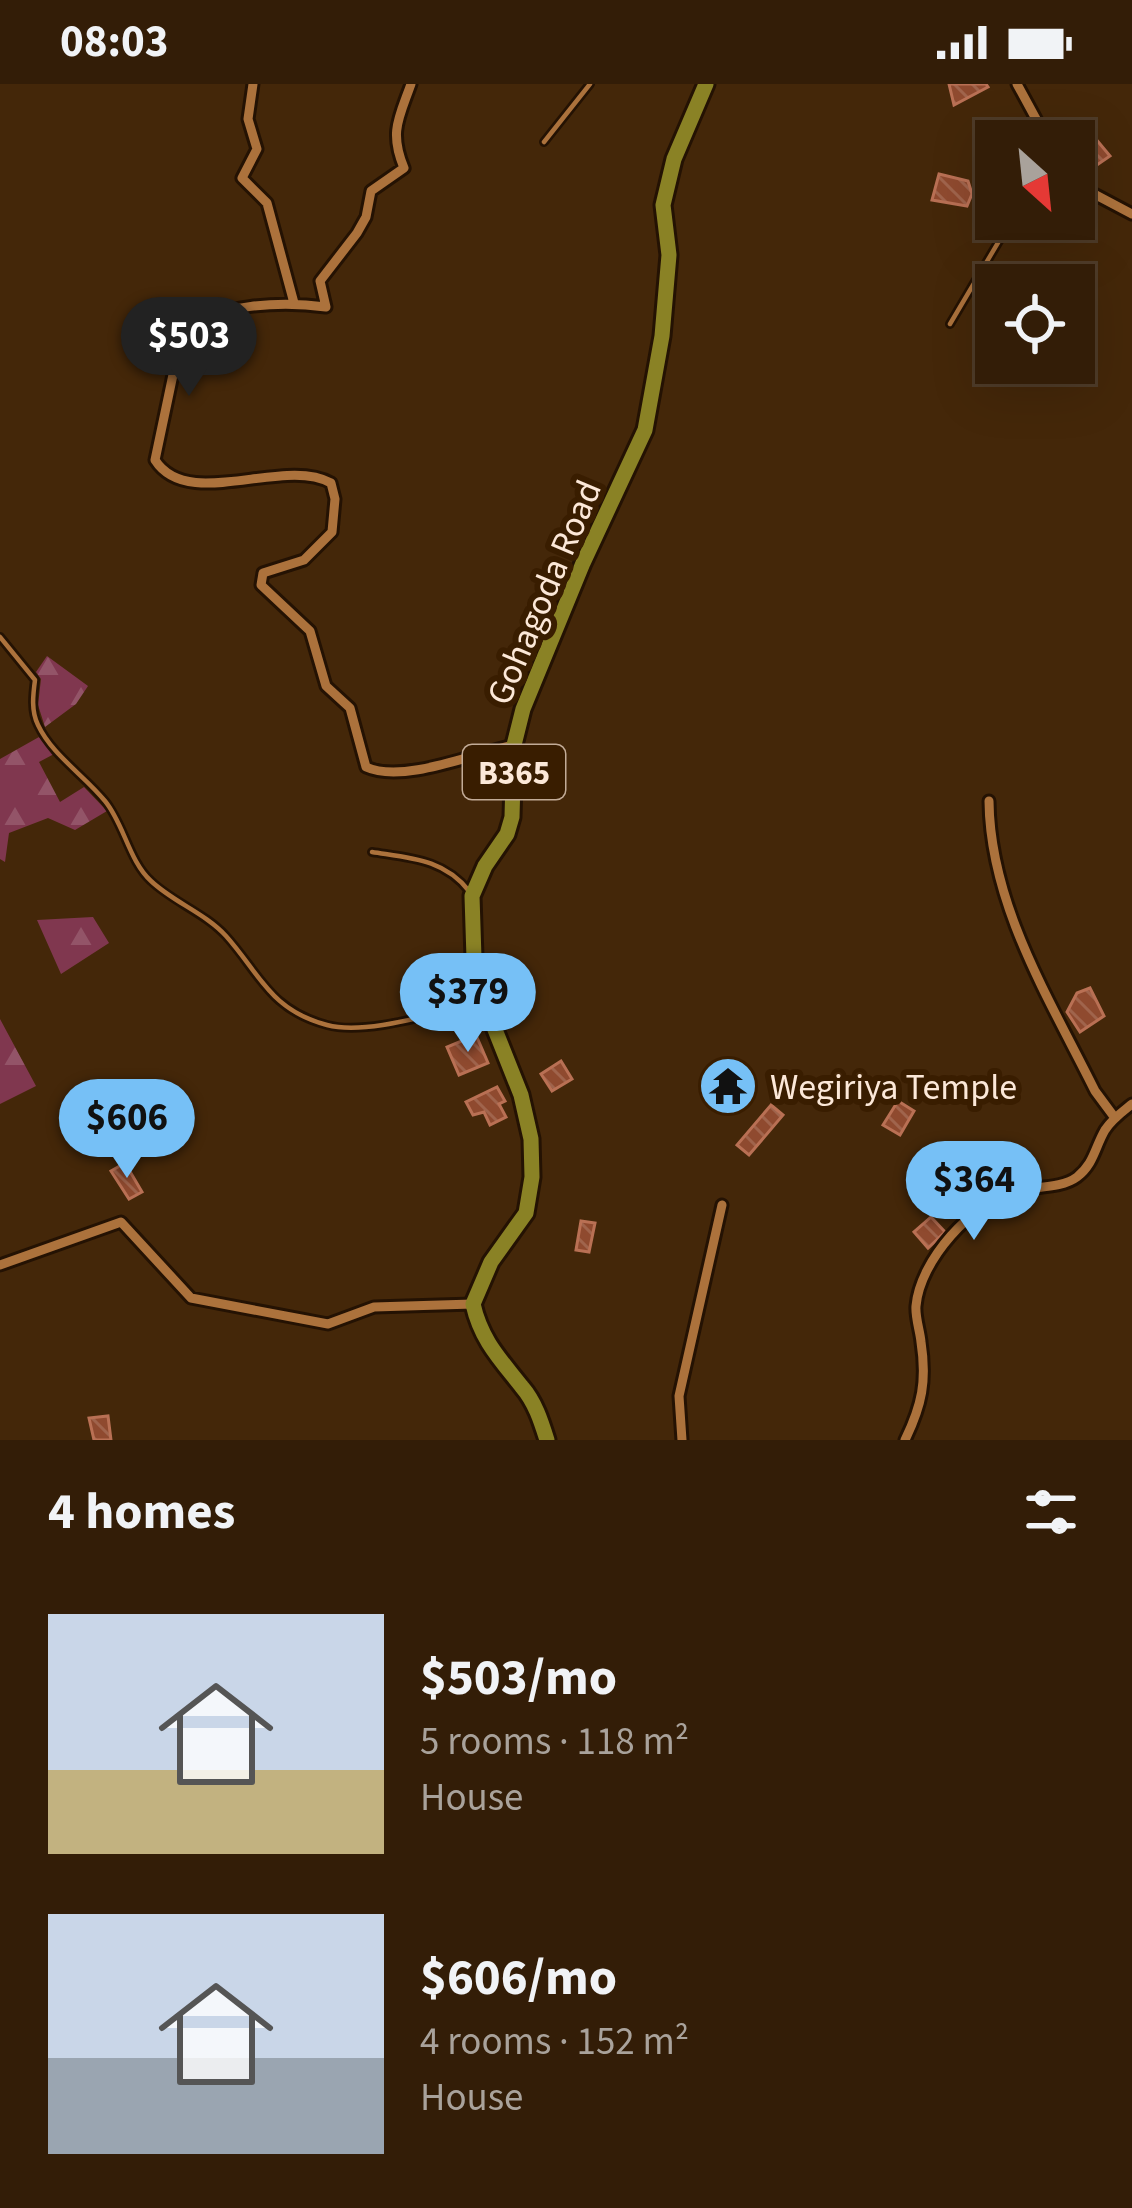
<!DOCTYPE html>
<meta charset="utf-8">
<style>
:root{--surface:#331d07;--page:#3b2611;--text:#f1f3f6;--muted:#a9a29b;--line:#4e3b28;--accent:#76c0f6}
body{margin:0;font-family:"Source Sans 3",sans-serif;background:var(--page);color:var(--text);height:100vh;display:flex;flex-direction:column;font-size:45px;white-space:nowrap}
*{box-sizing:border-box;margin:0}
p{font-size:39px;color:var(--muted)}
.icon{flex:none;width:66px;height:66px;fill:none;stroke:currentColor;stroke-width:2;stroke-linecap:round;stroke-linejoin:round}
.map{position:relative;height:1356px;overflow:hidden}
.side{display:flex;flex-direction:column;background:var(--surface);flex:1}
.side>*{flex:none}
.needle{width:78px;rotate:153deg}
.tools{position:absolute;left:975px;top:36px;display:grid;gap:24px}
.tools a{display:grid;place-items:center;width:120px;height:120px;border-radius:0px;background:var(--surface);box-shadow:0 12px 48px #0002,0 0 0 3px var(--line);font-size:60px}
.price{position:absolute;translate:-50% -102px;padding:0 27px;border-radius:42px;background:var(--accent);color:#111;font-size:39px;line-height:78px;filter:drop-shadow(0 3px 6px #0008)}
.price::after{content:'';position:absolute;left:50%;top:72px;width:36px;height:27px;margin-left:-18px;background:inherit;clip-path:polygon(0 0,100% 0,50% 100%)}
.price.on{background:#222;color:#fff}
ul{padding:0;list-style:none}
li{display:flex;align-items:center;gap:36px;height:300px;padding:0 48px}
li span{display:grid;place-items:center;flex:none;width:336px;height:240px;border-radius:0px;color:#555}
li>.icon{margin-inline-start:auto}
span .icon{width:144px;height:144px;fill:#fffc;stroke-width:1}
li b{font-size:51px}
h2{display:flex;justify-content:space-between;align-items:center;height:144px;padding:0 48px;font-size:51px}
.status{display:flex;justify-content:space-between;align-items:center;height:84px;padding:0 60px;background:var(--surface);direction:ltr}
.status svg{height:33px;fill:currentColor}
.map>svg:first-child{display:block}
</style>
<div class="status"><b>08:03</b><svg viewBox="0 0 49 12"><path d="M0 12V9h3v3zM5 12V6h3v6zM10 12V3h3v9zM15 12V0h3v12zM26 1h20v11H26zM47 4h2v5h-2z"/></svg></div>
<div class="map">
<svg width="1132" height="1356" viewBox="0 0 1132 1356">
<defs>
<pattern id="forest-firs" width="22" height="20" patternUnits="userSpaceOnUse" patternTransform="scale(3)"><rect width="22" height="20" fill="#80374f"/><path d="M5 1l3.5 6h-7zM16 11l3.5 6h-7z" fill="#935468"/></pattern>
<pattern id="building-back-hatch" width="6" height="6" patternUnits="userSpaceOnUse" patternTransform="scale(3)"><rect width="6" height="6" fill="#8f4a2f"/><path d="M-1 5l2 2M0 0l6 6M5-1l2 2" fill="none" stroke="#a0644c"/></pattern>
</defs>
<rect width="100%" height="100%" fill="#442709"/>
<path fill="url(#forest-firs)" d="M47,572L88,602L76,620L45,643L38,621L41,595L36,588Z
M39,653L54,670L39,678L60,718L84,703L107,727L75,746L48,734L9,749L5,778L0,775V675Z
M93,833L109,859L61,890L37,836Z
M0,935L36,1002L0,1020Z"/>
<path fill="url(#building-back-hatch)" stroke="#b97054" stroke-width="3" d="M949,0H986L988,3L954,21Z
M1095,54L1110,72L1094,83L1080,65Z
M939,90L968,97L972,110L967,122L932,116Z
M1090,904L1104,932L1080,948L1067,928L1077,909Z
M476,951L488,979L459,991L447,963Z
M561,977L572,995L552,1007L541,990Z
M497,1003L505,1017L499,1020L506,1033L490,1041L484,1028L473,1031L466,1018Z
M898,1017L914,1027L900,1051L883,1041Z
M771,1021L783,1031L749,1071L737,1061Z
M125,1079L142,1108L129,1115L111,1087Z
M931,1133L945,1148L928,1164L914,1148Z
M581,1137L595,1139L589,1168L576,1166Z
M108,1332L111,1356H94L89,1334Z"/>
<g fill="none" stroke-linecap="round" stroke-linejoin="round">
<defs>
<path id="lane" d="M544,58L590,0
M950,240L1012,135
M0,553L35,596C33,611 31,627 38,641C52,671 85,692 105,717C124,740 129,777 151,797C173,818 205,829 226,852C260,890 270,926 327,941C368,952 440,927 482,919
M372,768C410,774 444,775 469,807"/>
<path id="street" d="M253,0L248,35L257,65L242,94L267,119L294,219
M411,0C399,34 389,48 404,84L371,107L366,133L357,149L320,197L326,223C283,217 217,219 182,248L155,376C188,428 284,372 331,399L335,415L332,448L304,476L263,489L261,501L310,547L326,602L350,624L366,683C403,700 475,669 514,661
M1017,0L1048,57
M1074,93L1079,102L1132,130
M989,717C990,821 1050,916 1095,1007L1115,1034
M0,1181L121,1138L191,1214L328,1240L374,1223L473,1220
M682,1356L679,1312L722,1121
M905,1356C922,1321 927,1297 921,1258C920,1247 915,1233 916,1222C920,1176 972,1119 1015,1107C1034,1102 1061,1105 1077,1093C1094,1080 1095,1063 1105,1046C1112,1035 1122,1028 1132,1020"/>
<path id="primary" d="M547,1356C541,1337 535,1318 522,1303C500,1275 481,1256 473,1220L491,1178L526,1129L532,1093L531,1055L521,1011L484,918L474,874L472,812L485,782L507,750L512,733L514,661L523,625L583,479L645,346L662,252L669,171L663,121L674,75L706,0"/>
</defs>
<use href="#lane" stroke="#241203" stroke-width="10"/>
<use href="#street" stroke="#241203" stroke-width="15"/>
<use href="#primary" stroke="#241203" stroke-width="21"/>
<use href="#lane" stroke="#ac723c" stroke-width="4.5"/>
<use href="#street" stroke="#ac723c" stroke-width="9"/>
<use href="#primary" stroke="#8a8225" stroke-width="15"/>
</g>
<defs>
<symbol id="temple-disc" viewBox="-11 -11 22 22"><circle r="9.5" fill="#76c0f6" stroke="#391d00"/><path d="M0-6L5-2H3V0L6.5 2.5H4V6H1.5V3h-3V6H-4V2.5H-6.5L-3 0V-2H-5Z" fill="#111"/></symbol>
</defs>
<g fill-rule="evenodd">
<use href="#temple-disc" x="695" y="969" width="66" height="66"/>
</g>
<g text-anchor="middle" stroke-width="12" stroke-linejoin="round" paint-order="stroke">
<rect fill="#391d00" stroke="#c2ab97" stroke-width="3" x="463" y="661" width="102" height="54" rx="9"/>
<g font-size="33" font-weight="bold" fill="#fce8d8">
<text x="514" y="700">B365</text>
</g>
<g font-size="36" fill="#fce8d8" stroke="#391d00">
<text transform="translate(543 508) rotate(-67)" y="13">Gohagoda Road</text>
</g>
<g font-size="36" fill="#fce8d8" stroke="#391d00" text-anchor="start">
<text x="770" y="1015">Wegiriya Temple</text>
</g>
</g>
</svg>
<div class="tools">
<a><svg class="needle" viewBox="-14 -14 28 28"><path d="M0-13l5 13h-10z" fill="#e53935"/><path d="M0 13l5-13h-10z" fill="#a9a29b"/></svg></a>
<a><svg class="icon" aria-label="locate" viewBox="0 0 24 24"><circle cx="12" cy="12" r="6"/><path d="M12 2v4M12 18v4M2 12h4M18 12h4"/></svg></a>
</div>
<b class="price on" style="left:189px;top:315px">$503</b>
<b class="price" style="left:468px;top:971px">$379</b>
<b class="price" style="left:127px;top:1097px">$606</b>
<b class="price" style="left:974px;top:1159px">$364</b>
</div>
<section class="side">
<h2>4 homes<svg class="icon" aria-label="filters" viewBox="0 0 24 24"><path d="M4 7h16M4 17h16"/><circle cx="9" cy="7" r="2"/><circle cx="15" cy="17" r="2"/></svg></h2>
<ul>
<li><span style="background:linear-gradient(#c9d6e8 65%,#c2b280 0)"><svg class="icon" aria-label="home" viewBox="0 0 24 24"><path d="M3 11l9-7 9 7M6 9v11h12V9"/></svg></span><div><b>$503/mo</b><p>5 rooms · 118 m²</p><p>House</p></div></li>
<li><span style="background:linear-gradient(#c9d6e8 60%,#9aa5b1 0)"><svg class="icon" aria-label="home" viewBox="0 0 24 24"><path d="M3 11l9-7 9 7M6 9v11h12V9"/></svg></span><div><b>$606/mo</b><p>4 rooms · 152 m²</p><p>House</p></div></li>
</ul>
</section>
